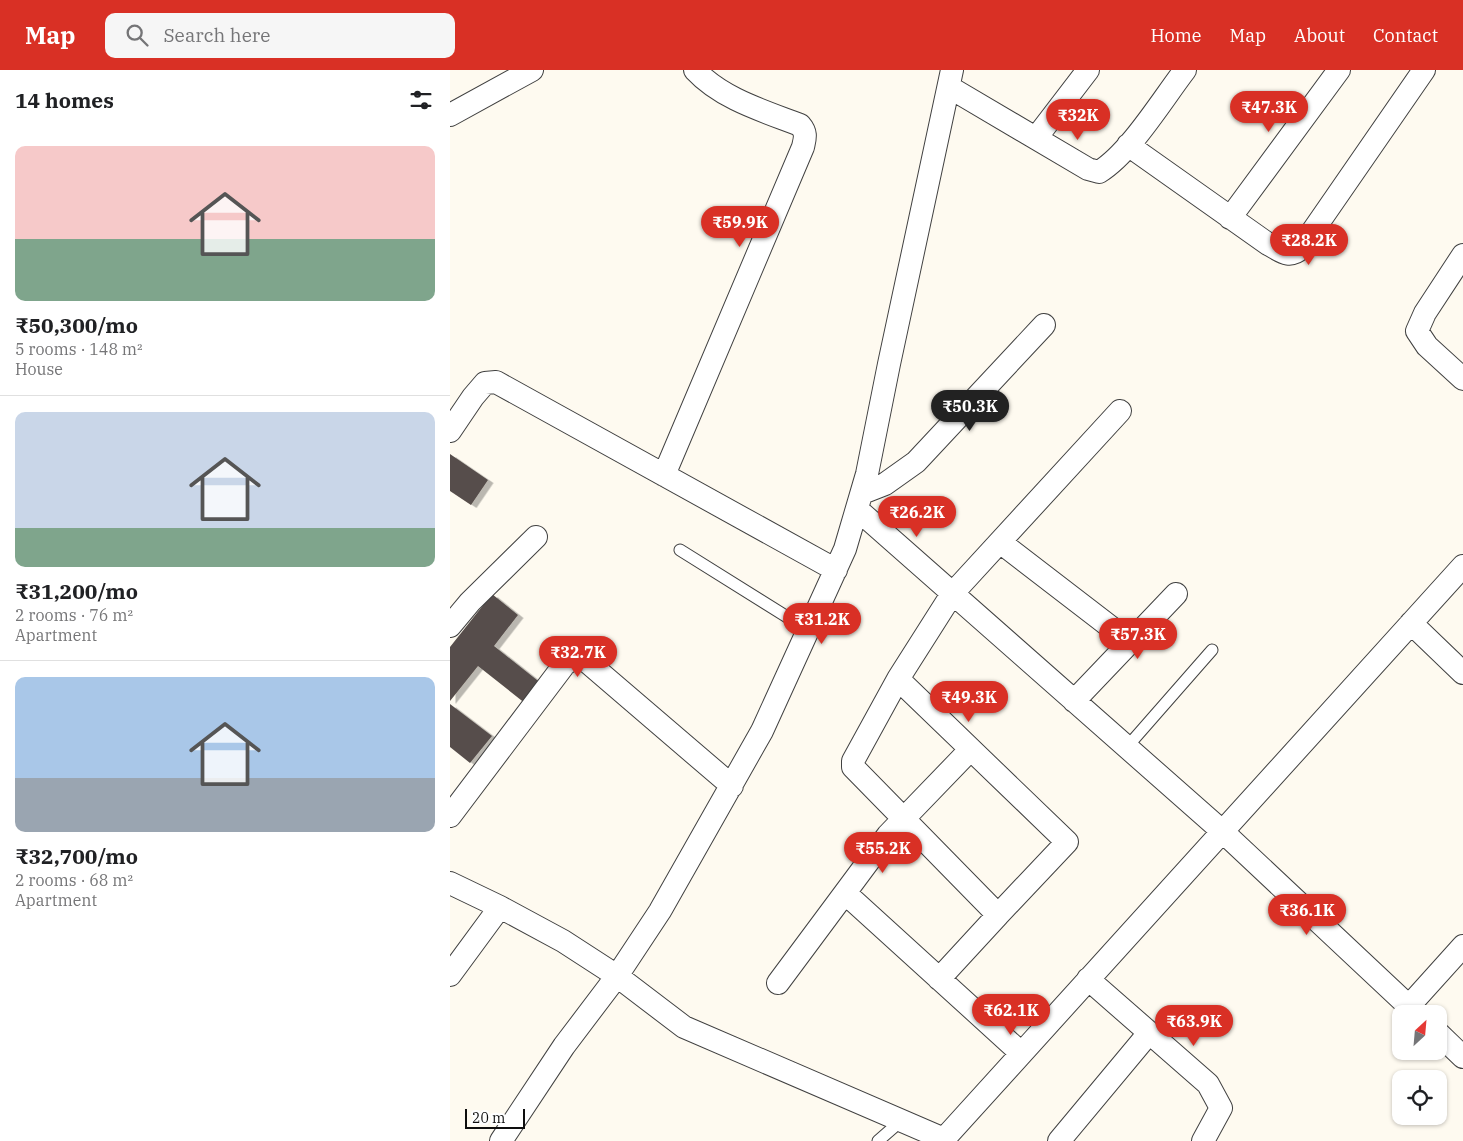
<!DOCTYPE html>
<meta charset="utf-8">
<style>
:root{--surface:#fff;--page:#f6f6f6;--text:#202124;--muted:#757577;--line:#e0e0e0;--accent:#d93025}
body{margin:0;font-family:"IBM Plex Serif",serif;background:var(--page);color:var(--text);height:100vh;display:flex;flex-direction:column;font-size:19px;white-space:nowrap}
*{box-sizing:border-box;margin:0}
p{font-size:16px;color:var(--muted)}
.icon{flex:none;width:28px;height:28px;fill:none;stroke:currentColor;stroke-width:2;stroke-linecap:round;stroke-linejoin:round}
.map{position:relative;flex:1;overflow:hidden}
.details{display:flex;flex-direction:column;background:var(--surface);width:450px}
.details>*{flex:none}
.needle{width:32px;rotate:26deg}
.controls{position:absolute;left:942px;top:935px;display:grid;gap:10px}
.controls a{display:grid;place-items:center;width:55px;height:55px;border-radius:10px;background:var(--surface);box-shadow:0 1px 4px #0004;font-size:25px}
.scale{position:absolute;left:15px;bottom:12px;width:60px;box-sizing:border-box;padding-left:5px;border:2px solid #0e0e0e;border-top:0;font-size:14px;line-height:18px;white-space:nowrap;color:#0e0e0e;-webkit-text-stroke:4px #fff;paint-order:stroke}
.price{position:absolute;translate:-50% -42px;padding:0 11px;border-radius:18px;background:var(--accent);color:#fff;font-size:16px;line-height:32px;filter:drop-shadow(0 1px 2px #0008)}
.price::after{content:'';position:absolute;left:50%;top:30px;width:15px;height:11px;margin-left:-8px;background:inherit;clip-path:polygon(0 0,100% 0,50% 100%)}
.price.selected{background:#222;color:#fff}
ul{padding:0;list-style:none}
li{display:grid;align-content:center;gap:10px;height:265px;padding:0 15px}
li+li{border-top:1px solid var(--line)}
li span{display:grid;place-items:center;height:155px;border-radius:10px;color:#555}
li>.icon{margin-inline-start:auto}
span .icon{width:90px;height:90px;fill:#fffc;stroke-width:1}
li b{font-size:21px}
h2{display:flex;justify-content:space-between;align-items:center;height:60px;padding:0 15px;font-size:21px}
header{display:flex;align-items:center;gap:30px;box-sizing:border-box;height:70px;padding:0 25px;background:var(--accent);color:#fff}
header strong{font-size:24px}
nav{display:flex;gap:28px;margin-inline-start:auto;font-size:18px}
.search{width:350px;height:45px;background:var(--page);display:flex;align-items:center;gap:12px;box-sizing:border-box;padding:0 18px;border-radius:10px;color:var(--muted);font-size:19px}
main{display:flex;flex:1;min-height:0}
.map>svg:first-child{display:block}
</style>
<header>
<strong>Map</strong>
<div class="search"><svg class="icon" aria-label="search" viewBox="0 0 24 24"><circle cx="10" cy="10" r="6"/><path d="M15 15l6 6"/></svg>Search here</div>
<nav><a>Home</a><a>Map</a><a>About</a><a>Contact</a></nav>
</header>
<main>
<section class="details">
<h2>14 homes<svg class="icon" aria-label="filters" viewBox="0 0 24 24"><path d="M4 7h16M4 17h16"/><circle cx="9" cy="7" r="2"/><circle cx="15" cy="17" r="2"/></svg></h2>
<ul>
<li><span style="background:linear-gradient(#f6c9c9 60%,#7fa58c 0)"><svg class="icon" aria-label="home" viewBox="0 0 24 24"><path d="M3 11l9-7 9 7M6 9v11h12V9"/></svg></span><div><b>₹50,300/mo</b><p>5 rooms · 148 m²</p><p>House</p></div></li>
<li><span style="background:linear-gradient(#c9d6e8 75%,#7fa58c 0)"><svg class="icon" aria-label="home" viewBox="0 0 24 24"><path d="M3 11l9-7 9 7M6 9v11h12V9"/></svg></span><div><b>₹31,200/mo</b><p>2 rooms · 76 m²</p><p>Apartment</p></div></li>
<li><span style="background:linear-gradient(#a9c7e8 65%,#9aa5b1 0)"><svg class="icon" aria-label="home" viewBox="0 0 24 24"><path d="M3 11l9-7 9 7M6 9v11h12V9"/></svg></span><div><b>₹32,700/mo</b><p>2 rooms · 68 m²</p><p>Apartment</p></div></li>
</ul>
</section>
<div class="map">
<svg width="1013" height="1071" viewBox="0 0 1013 1071">
<defs>
<filter id="shadow"><feDropShadow dx="5.5" dy="3" stdDeviation="0" flood-color="#0004"/></filter>
</defs>
<rect width="100%" height="100%" fill="#fefaf0"/>
<path fill="#574e4b" filter="url(#shadow)" d="M0,384L38,410L21,435L0,421Z
M42,524L68,545L44,576L92,614L76,634L28,596L0,631V577Z
M0,634L42,666L20,693L0,677Z"/>
<g fill="none" stroke-linecap="round" stroke-linejoin="round">
<defs>
<path id="lane" d="M230,480L358,560
M677,677L762,580
M428,1071L452,1050"/>
<path id="street" d="M499,17L638,99L649,102C680,83 712,30 735,0
M0,45L82,0
M586,68L638,0
M678,75L818,174C830,180 839,190 851,178L974,0
M780,148L889,0
M1013,185L975,243L967,261L977,276L1013,309
M0,361L23,327L35,313L46,312L386,500
M214,405L353,77C355,68 357,63 350,55C314,41 272,29 245,0
M412,423L435,414L466,392L594,255
M408,440L772,761L967,944
M550,472L680,572
M961,553L1013,603
M0,556L20,532L86,467
M448,609L403,691V697L548,845L617,772L448,609L502,524L670,341
M624,631L726,524
M0,746L114,595L122,589L135,590L282,716
M0,813L50,837L113,871L167,906L234,957L494,1069L1013,496
M395,823L571,983
M0,905L50,837
M489,909L548,845
M638,909L758,1014L771,1038L753,1071
M328,913L438,765L520,680
M959,936L1013,876
M989,964L1013,987
M51,1071L114,976L167,906L210,841L312,661L395,479L417,404L439,294L502,0
M609,1071L699,963"/>
</defs>
<use href="#lane" stroke="#414141" stroke-width="13"/>
<use href="#street" stroke="#414141" stroke-width="24"/>
<use href="#lane" stroke="#fff" stroke-width="11"/>
<use href="#street" stroke="#fff" stroke-width="22"/>
</g>
</svg>
<div class="controls">
<a><svg class="needle" viewBox="-14 -14 28 28"><path d="M0-13l5 13h-10z" fill="#e53935"/><path d="M0 13l5-13h-10z" fill="#757577"/></svg></a>
<a><svg class="icon" aria-label="locate" viewBox="0 0 24 24"><circle cx="12" cy="12" r="6"/><path d="M12 2v4M12 18v4M2 12h4M18 12h4"/></svg></a>
</div>
<div class="scale">20 m</div>
<b class="price" style="left:819px;top:63px">₹47.3K</b>
<b class="price" style="left:628px;top:71px">₹32K</b>
<b class="price" style="left:290px;top:178px">₹59.9K</b>
<b class="price" style="left:859px;top:196px">₹28.2K</b>
<b class="price selected" style="left:520px;top:362px">₹50.3K</b>
<b class="price" style="left:467px;top:468px">₹26.2K</b>
<b class="price" style="left:372px;top:575px">₹31.2K</b>
<b class="price" style="left:688px;top:590px">₹57.3K</b>
<b class="price" style="left:128px;top:608px">₹32.7K</b>
<b class="price" style="left:519px;top:653px">₹49.3K</b>
<b class="price" style="left:433px;top:804px">₹55.2K</b>
<b class="price" style="left:857px;top:866px">₹36.1K</b>
<b class="price" style="left:561px;top:966px">₹62.1K</b>
<b class="price" style="left:744px;top:977px">₹63.9K</b>
</div>
</main>
